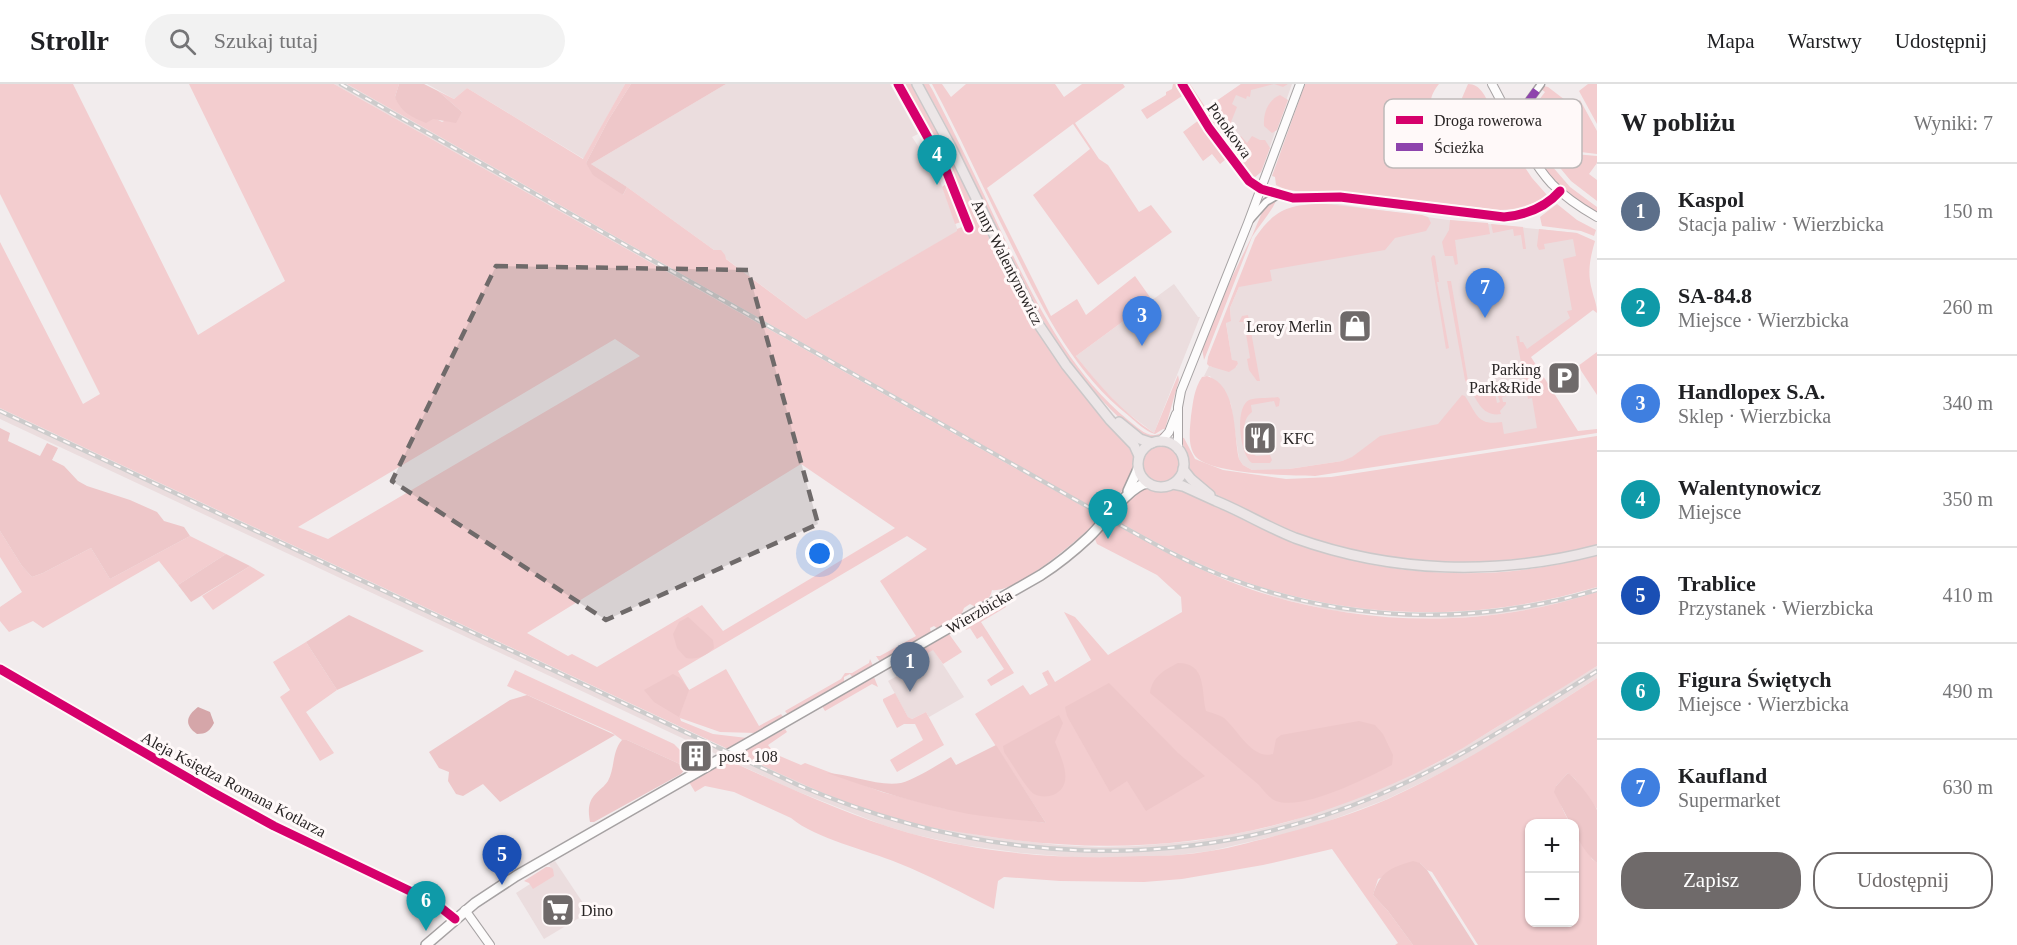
<!DOCTYPE html>
<html lang="pl">
<head>
<meta charset="utf-8">
<style>
  :root { --surface:#fff; --page:#f2f2f2; --text:#202124; --muted:#757577; --line:#e0e0e0; --accent:#6f6a6a }
  body { margin:0; font-family:Georgia,serif; background:var(--page); color:var(--text) }
  .controls { position:absolute; right:18px; bottom:18px; display:grid; overflow:hidden; border-radius:12px; box-shadow:0 2px 4px #0004 }
  .controls button { width:54px; height:54px; display:grid; place-items:center; padding:0; border:0; border-bottom:2px solid var(--line); background:var(--surface); color:var(--text); font:30px sans-serif }
  .you { position:absolute; left:820px; top:470px; width:21px; height:21px; margin:-15px; border:4px solid #fff; border-radius:50%; background:#1a73e8; box-shadow:0 0 0 9px #1a73e833 }
  .badge { display:grid; place-items:center; width:39px; height:39px; border-radius:50%; background:var(--accent); color:#fff; font-size:20px; font-weight:700 }
  .pin { position:absolute; translate:-50% -50px; filter:drop-shadow(0 2px 3px #0008) }
  .pin::after { content:''; position:absolute; top:32px; width:21px; height:18px; background:inherit; clip-path:polygon(0 0,100% 0,50% 100%) }
  .list { margin:0; padding:0; list-style:none }
  h2 { display:flex; justify-content:space-between; align-items:center; height:78px; margin:0; padding:0 24px; font-size:26px }
  h2 small { font-size:20px; font-weight:400; color:var(--muted) }
  .list li { display:grid; grid-template-columns:39px 1fr auto; gap:18px; align-items:center; box-sizing:border-box; height:96px; padding:0 24px; border-top:2px solid var(--line) }
  .list b { display:block; font-size:22px; white-space:nowrap }
  .list p { margin:0; font-size:20px; white-space:nowrap; color:var(--muted) }
  .list em { font-size:20px; font-style:normal; color:var(--muted) }
  .actions { display:flex; gap:12px; padding:18px 24px }
  .actions a { flex:1; padding:14px 0; border:2px solid var(--accent); border-radius:24px; text-align:center; font-size:21px; color:var(--accent) }
  .actions .main { background:var(--accent); color:#fff }
  .icon { flex:none; width:33px; height:33px; fill:none; stroke:currentColor; stroke-width:2; stroke-linecap:round; stroke-linejoin:round }
  .map { position:relative; flex:none; width:1597px; height:861px; overflow:hidden }
  header { display:flex; align-items:center; gap:36px; box-sizing:border-box; height:84px; padding:0 30px; background:var(--surface); border-bottom:2px solid var(--line) }
  header strong { font-size:28px }
  nav { display:flex; gap:33px; margin-inline-start:auto; font-size:21px }
  .search { width:420px; height:54px; background:var(--page); display:flex; align-items:center; gap:15px; box-sizing:border-box; padding:0 21px; border-radius:33px; color:var(--muted); font-size:22px }
  main { display:flex }
  aside { flex:1; background:var(--surface) }
  .map>svg:first-child { display:block }
  .built { fill:#ebddde }
  .green { fill:#f3cdcf; fill-rule:evenodd }
  .forest { fill:#eec7c9 }
  .water { fill:#d5a6a9 }
  .lines { fill:none; stroke-linecap:round; stroke-linejoin:round }
  .minor-casing { stroke:#a6a2a3; stroke-width:9 }
  .tertiary-casing { stroke:#a6a2a3; stroke-width:10 }
  .secondary-casing { stroke:#a6a2a3; stroke-width:12 }
  .primary-casing { stroke:#cbc8c9; stroke-width:12 }
  .minor { stroke:#fdfcfc; stroke-width:6 }
  .tertiary { stroke:#fdfcfc; stroke-width:8 }
  .secondary { stroke:#fdfcfc; stroke-width:9 }
  .primary { stroke:#ece6e7; stroke-width:9 }
  .rail-casing { stroke:#cdcccc; stroke-width:4.5 }
  .rail { stroke:#fff9f9; stroke-width:2; stroke-dasharray:7; stroke-linecap:butt }
  .quiet { stroke:#8e44ad; stroke-width:8; stroke-dasharray:15 8; stroke-linecap:butt }
  .cycleway-casing { stroke:#fff9f9; stroke-width:13 }
  .cycleway { stroke:#d6006c; stroke-width:9 }
  .marked { fill:#6f6a6a; fill-opacity:0.2; stroke:#6f6a6a; stroke-width:4.5; stroke-dasharray:12 8; stroke-linejoin:round }
  .labels { text-anchor:middle; stroke-width:6; stroke-linejoin:round; paint-order:stroke }
  .street-label { font-size:16px; fill:#282424; stroke:#fff9f9 }
  .poi-label { font-size:16px; fill:#282424; stroke:#fff9f9; text-anchor:start }
  .key { fill:#fff9f9; stroke:#beb9b9; stroke-width:1.5 }
  .key-label { font-size:16px; fill:#282424 }
</style>
</head>
<body>
<header>
<strong>Strollr</strong>
<div class="search"><svg class="icon" aria-label="search" viewBox="0 0 24 24"><circle cx="10" cy="10" r="6"/><path d="M15 15l6 6"/></svg>Szukaj tutaj</div>
<nav><a>Mapa</a><a>Warstwy</a><a>Udostępnij</a></nav>
</header>
<main>
<div class="map">
<svg width="1597" height="861" viewBox="0 0 1597 861">
  <rect width="100%" height="100%" fill="#f2eced"/>
  <g class="built">
    <polygon points="334,0 347,0 1104,430 1102,433"/>
    <polygon points="427,0 625,0 584,75 467,4 454,15"/>
    <polygon points="726,0 890,0 918,50 912,53 920,65 926,66 939,94 958,147 806,235 725,174 719,167 714,166 627,103 591,80"/>
    <polygon points="1241,0 1292,0 1261,88 1255,93 1205,26"/>
    <polygon points="1313,120 1337,120 1448,136 1577,149 1584,227 1524,271 1574,351 1497,362 1442,343 1342,377 1282,386 1252,386 1243,381 1239,375 1231,320 1210,292 1204,292 1209,282 1212,283 1236,283 1238,280 1232,277 1226,238 1231,236 1230,224 1239,203 1296,122"/>
    <polygon points="1174,200 1198,233 1200,233 1154,349 1121,324 1096,297 1076,272"/>
    <polygon points="0,324 746,674 857,721 917,740 991,753 1059,761 1099,763 1135,762 1195,757 1260,745 1291,737 1399,696 1435,680 1461,665 1597,582 1597,594 1527,639 1468,675 1425,697 1385,716 1310,744 1210,767 1178,771 1121,774 1072,773 1021,769 962,761 912,750 883,741 791,705 0,335"/>
    <polygon points="1114,435 1212,485 1259,503 1310,517 1334,521 1406,529 1448,529 1489,526 1531,519 1570,512 1597,503 1597,508 1573,516 1532,525 1491,531 1450,534 1402,533 1335,527 1278,514 1212,490 1140,454 1111,438"/>
    <polygon points="933,565 964,613 929,633 926,628 912,635 908,633 888,597 912,584 912,578"/>
    <polygon points="555,777 589,828 544,855 516,809 552,786 549,780"/>
  </g>
  <g class="green">
    <path d="M0,0H73L198,251L285,197L189,0H334L1102,433C1083,451 1017,510 992,506C990,516 984,518 976,523L970,520L964,524L961,532L938,545L934,542L930,544L931,549L880,578L876,572H880L916,552L880,497L927,465L907,452L678,587L689,606L726,585L759,642L781,630L784,634L756,649L720,648L680,634L681,637L713,650L747,654L730,666L0,324V158L83,320L100,310L0,110ZM615,255L640,272L328,455L298,443ZM801,380L895,444L723,547L702,521L597,583L572,570L568,572L527,549Z"/>
    <path d="M347,0H399L395,13L442,38L462,28L438,7L424,0L454,15L467,4L583,75L625,0H631L609,35L586,79L623,111L627,103L714,166H721L725,171L726,175L806,235L957,147V145L962,143L964,145L972,142L947,80L902,0H912L934,39L1016,210L1037,247L1075,301L1130,360L1128,363C1146,382 1117,414 1104,430Z"/>
    <path d="M923,0H929L933,7C956,52 978,97 999,143C1033,212 1067,286 1128,336C1139,344 1149,357 1163,348L1161,351L1151,354L1140,349L1139,351C1027,260 994,119 923,0Z"/>
    <path d="M932,0H942L951,13L966,0H1055L1064,13L1082,0H1123L1125,3L1075,39L1099,75L1108,81L1139,128L1151,121L1172,148L1098,201L1033,111L1090,65L1073,40L987,104L1051,232L1077,215L1086,231L1135,192L1152,216L1076,272C1099,301 1123,329 1154,349L1178,291L1179,296L1165,345H1163L1155,350C1145,347 1137,339 1129,332C1071,287 1038,216 1007,152C982,101 959,50 932,0Z"/>
    <polygon points="1173,0 1177,0 1182,12 1147,35 1141,26 1166,11 1166,8 1172,5"/>
    <polygon points="1187,0 1190,0 1206,24 1241,0 1288,0 1283,3 1274,0 1251,6 1250,13 1247,12 1246,15 1236,11 1232,20 1237,23 1231,38 1233,40 1224,53 1221,54 1211,43"/>
    <path d="M1305,0H1439C1434,6 1430,13 1431,21C1432,35 1462,78 1476,80C1488,82 1497,76 1507,70L1509,74L1524,82L1532,94L1547,111C1533,121 1517,126 1499,126C1447,120 1396,113 1344,108C1323,105 1294,112 1276,101L1275,93L1272,92Z"/>
    <path d="M1468,0C1481,0 1485,13 1491,23L1481,27L1476,21L1465,25L1463,22L1466,20L1462,14Z"/>
    <polygon points="1588,0 1597,0 1597,40 1579,7"/>
    <polygon points="1544,2 1548,3 1565,16 1564,20 1567,22 1565,25 1559,20 1547,36 1564,49 1576,33 1570,28 1580,16 1597,47 1597,70 1564,66 1560,70 1549,71 1526,31 1527,25 1533,24 1545,8 1541,5"/>
    <path d="M1280,11L1288,16L1277,46L1272,49L1264,42C1263,29 1268,16 1280,11Z"/>
    <polygon points="1199,36 1226,75 1220,80 1212,70 1203,77 1183,48"/>
    <polygon points="1241,52 1247,59 1252,52 1260,56 1265,56 1270,64 1261,88 1255,93 1250,92 1235,75 1235,67"/>
    <polygon points="1564,69 1597,72 1597,79 1589,90 1597,96 1597,117 1571,97 1551,73 1562,72"/>
    <path d="M1545,74L1570,103L1597,123V128C1575,116 1553,99 1540,77Z"/>
    <polygon points="946,100 961,138 955,140 942,103"/>
    <path d="M1276,117C1270,130 1260,140 1252,153L1204,276L1202,264L1220,218L1252,152L1263,126L1268,120Z"/>
    <path d="M1326,120L1422,131L1428,133L1431,139L1426,147L1395,154L1385,166L1270,186L1272,197L1239,203L1230,224L1231,237L1226,239L1232,276L1237,277L1238,280L1235,284L1229,288L1209,282L1207,280L1208,273L1255,154C1275,124 1291,120 1326,120Z"/>
    <polygon points="1557,120 1577,136 1596,146 1594,152 1581,147 1542,142 1540,133"/>
    <polygon points="1450,136 1488,139 1490,150 1455,156 1458,180 1455,181 1453,172 1445,172 1442,158 1449,146"/>
    <polygon points="1491,140 1523,143 1526,165 1523,165 1521,151 1514,152 1513,145 1493,149"/>
    <path d="M1539,145L1577,149L1595,157C1590,174 1587,189 1592,206C1594,215 1597,220 1597,229L1593,226L1531,273L1578,347L1597,345V349L1315,392C1292,392 1212,390 1196,373C1187,362 1190,345 1191,332C1193,318 1194,305 1202,293L1207,292C1238,301 1233,349 1239,375L1243,381L1252,386L1289,385L1342,377L1352,373L1380,352L1438,340L1462,311L1465,312C1477,330 1477,342 1502,338L1504,350L1537,344L1532,314L1528,315L1516,252H1519L1520,258H1523L1527,265L1570,234L1567,227L1572,226L1563,175L1576,172L1573,155L1544,160L1545,165L1539,166L1537,162Z"/>
    <polygon points="1433,171 1435,172 1439,198 1437,198 1449,264 1446,265 1431,174"/>
    <polygon points="1447,197 1451,197 1469,303 1465,296"/>
    <polygon points="1248,231 1260,297 1257,297 1249,286 1247,275 1250,274 1244,238 1239,238 1242,232"/>
    <polygon points="1597,268 1597,311 1578,282"/>
    <path d="M1487,302L1488,310L1495,309L1497,319L1500,318L1497,309L1506,308L1507,312L1502,313L1503,318H1506V320L1500,327L1501,330C1483,333 1478,318 1470,305Z"/>
    <path d="M1278,313L1280,315L1279,322L1276,323L1274,317L1251,321L1252,328C1240,337 1244,355 1250,368L1256,372L1270,371L1272,376L1270,379H1252C1240,371 1234,324 1249,316C1253,314 1272,314 1278,313Z"/>
    <path d="M1597,352V461C1487,489 1372,483 1267,437C1238,424 1209,410 1188,386C1188,373 1180,364 1180,353L1184,354L1195,375L1223,386L1286,395L1331,393Z"/>
    <circle cx="1161" cy="380" r="18"/>
    <path d="M1144,403L1163,407L1178,403C1219,424 1260,446 1303,462C1396,495 1502,498 1597,471V503C1470,541 1334,537 1212,485C1178,471 1146,453 1114,435L1136,407Z"/>
    <path d="M1111,438C1155,463 1199,487 1247,504C1359,543 1484,545 1597,508V582C1567,601 1537,619 1507,637C1483,651 1460,667 1436,679C1285,757 1138,778 972,750C954,747 935,745 917,740C855,726 795,697 738,670L785,645L787,648L768,661L775,670L801,681L805,679L882,708L942,724L1046,739L975,630L1023,601L1030,611L1048,601L1042,589L1048,586L1055,598L1091,576L1064,528L1075,533L1108,571L1182,528L1181,513L1157,491L1097,460L1095,455Z"/>
    <polygon points="0,447 22,482 32,493 43,489 91,464 110,495 190,452 226,470 178,501 159,477 43,544 33,537 9,548 0,537 0,523 22,508 0,473"/>
    <polygon points="250,482 265,491 213,526 202,512"/>
    <polygon points="1004,519 1006,523 981,538 1014,589 991,602 987,596 1004,585 982,552 977,555 970,544 966,546 964,542"/>
    <polygon points="949,550 962,568 943,580 933,566 912,578 912,571"/>
    <polygon points="306,558 337,606 306,628 334,669 320,677 280,613 290,606 273,578"/>
    <polygon points="870,575 873,582 853,594 850,590 844,593 844,599 788,631 785,627 841,595 845,589 852,589 869,579"/>
    <polygon points="515,586 674,660 681,667 690,686 688,688 682,681 627,656 622,656 611,648 507,602"/>
    <polygon points="874,593 878,603 872,600 825,627 822,622"/>
    <path d="M1597,594V725L1575,695L1568,689L1556,702C1558,716 1563,727 1570,739L1530,740V838H1574L1575,746L1592,775L1597,779V861H1478L1432,788L1427,786L1420,779L1378,795L1373,811L1388,827L1413,861H1395L1398,859L1332,765L1263,781L1182,795L1144,798L1060,797L1004,793L998,797L994,825C962,809 931,792 898,779C867,766 816,755 791,734L734,708L705,702L695,708L689,698L728,676C787,703 847,731 909,749C985,770 1066,776 1145,772C1166,772 1188,771 1210,767C1226,765 1243,760 1259,756C1303,745 1346,733 1388,715C1462,681 1529,638 1597,594Z"/>
    <polygon points="895,609 908,633 912,635 926,628 944,661 897,688 890,676 923,656 915,640 904,640 897,644 883,617 883,615"/>
    <polygon points="546,783 550,783 553,785 554,792 533,805 529,799 524,797"/>
  </g>
  <g class="forest">
    <path d="M399,0H424L438,7L462,28L456,39L433,35L426,39C411,33 401,28 395,13Z"/>
    <polygon points="631,0 726,0 591,80 627,103 623,111 593,91 586,79 609,35"/>
    <polygon points="0,344 10,349 8,357 40,372 47,359 58,364 52,376 64,382 78,397 87,402 130,416 157,428 164,437 184,443 190,452 110,495 91,464 43,489 32,493 22,482 0,447"/>
    <polygon points="226,470 250,482 191,518 178,501"/>
    <polygon points="349,531 424,567 337,606 306,558"/>
    <path d="M688,533L713,556L714,564C705,572 698,576 686,574L677,564L673,550L679,538Z"/>
    <path d="M1178,579C1207,579 1201,607 1206,627C1212,629 1220,631 1224,634C1238,646 1252,676 1273,670L1276,655L1281,651L1359,637L1375,641L1383,650L1393,671L1392,681C1367,694 1303,727 1276,717C1269,714 1264,707 1259,701L1150,609C1152,593 1164,586 1178,579Z"/>
    <polygon points="673,590 680,594 689,606 679,633 654,618 644,606"/>
    <polygon points="1109,599 1178,669 1205,692 1146,727 1127,697 1110,708 1067,632 1065,623"/>
    <polygon points="527,611 615,651 500,718 483,700 463,712 456,710 448,697 449,688 439,684 429,668 510,616"/>
    <path d="M1059,631L1063,639L1055,658C1061,673 1076,702 1053,711C1048,713 1039,713 1034,710C1027,706 1010,676 1004,668L1003,662Z"/>
    <path d="M622,656H627L682,681L685,685L681,690L594,738H590C589,732 588,725 590,719C593,709 603,705 608,697C615,684 612,667 622,656Z"/>
    <path d="M996,661L1046,739C1021,736 994,734 969,730C920,721 873,705 827,689C850,690 879,703 901,699C914,696 939,680 951,673L956,681Z"/>
    <path d="M1568,689C1574,692 1595,719 1597,726C1597,735 1597,767 1597,779C1587,771 1574,752 1574,740L1570,739L1554,708L1556,702Z"/>
    <path d="M1413,777L1420,779L1427,786L1475,861H1413L1388,827L1373,811C1380,788 1390,784 1413,777Z"/>
  </g>
  <path class="water" d="M198,623L210,628L214,639C210,647 206,650 197,650C184,641 186,632 198,623Z"/>
  <g class="lines">
    <defs>
      <g id="minor">
        <polyline points="898,0 946,86 969,144"/>
        <path d="M1182,0L1209,44L1249,97L1261,105L1293,114L1340,113L1504,133C1526,131 1546,123 1560,107"/>
        <polyline points="1512,35 1520,29 1541,0"/>
        <polyline points="1250,136 1266,118 1278,111"/>
      </g>
      <g id="tertiary">
        <path d="M1492,0C1509,31 1528,74 1552,100C1565,113 1581,124 1597,133"/>
        <polyline points="1161,357 1169,348 1176,330"/>
        <polyline points="1178,365 1178,323 1181,307 1248,139 1300,0"/>
        <polyline points="0,585 214,709 274,742 435,819 455,835"/>
        <polyline points="465,826 490,861"/>
      </g>
      <g id="secondary">
        <polyline points="1128,407 1138,385"/>
        <path d="M426,861L475,819L516,792L1041,491C1058,480 1074,467 1089,453C1105,438 1128,403 1147,399"/>
      </g>
      <g id="primary">
        <polyline points="917,0 950,61 1037,238 1066,281 1110,336 1134,361 1139,372"/>
        <polyline points="1119,338 1140,355 1152,359"/>
        <circle cx="1161" cy="380" r="23"/>
        <polyline points="1183,385 1191,395 1210,411"/>
        <path d="M1173,400L1183,402C1194,407 1205,412 1216,417C1243,428 1267,443 1295,454C1392,489 1497,492 1597,466"/>
      </g>
    </defs>
    <use href="#minor" class="minor-casing"/>
    <use href="#tertiary" class="tertiary-casing"/>
    <use href="#secondary" class="secondary-casing"/>
    <use href="#primary" class="primary-casing"/>
    <use href="#minor" class="minor"/>
    <use href="#tertiary" class="tertiary"/>
    <use href="#secondary" class="secondary"/>
    <use href="#primary" class="primary"/>
    <defs>
      <g id="rail">
        <path d="M341,0L1113,437C1149,457 1185,478 1223,492C1344,539 1473,543 1597,506"/>
        <path d="M0,327L798,701C987,781 1185,792 1376,712C1454,679 1525,632 1597,587"/>
      </g>
    </defs>
    <use href="#rail" class="rail-casing"/>
    <use href="#rail" class="rail"/>
    <polyline class="quiet" points="1512,35 1520,29 1541,0"/>
    <defs>
      <g id="cycleway">
        <polyline points="898,0 946,86 969,144"/>
        <path d="M1182,0L1209,44L1249,97L1261,105L1293,114L1340,113L1504,133C1526,131 1546,123 1560,107"/>
        <polyline points="0,585 214,709 274,742 435,819 455,835"/>
      </g>
    </defs>
    <use href="#cycleway" class="cycleway-casing"/>
    <use href="#cycleway" class="cycleway"/>
  </g>
  <path class="marked" d="M496,182L748,186L818,440L606,536L392,397Z"/>
  <defs>
    <symbol id="shop-square" viewBox="-11 -11 22 22"><rect x="-9" y="-9" width="18" height="18" rx="4" fill="#6f6a6a" stroke="#fff9f9"/><path d="M-5-2.5h2.3a2.7 3.5 0 0 1 5.4 0H5L5.5 6h-11ZM-1.5-2.5h3a1.5 2.3 0 0 0-3 0Z" fill="#fff"/></symbol>
    <symbol id="parking-square" viewBox="-11 -11 22 22"><rect x="-9" y="-9" width="18" height="18" rx="4" fill="#6f6a6a" stroke="#fff9f9"/><path d="M-3.5-5.5H1a3.5 3.5 0 0 1 0 7H-1V5.5H-3.5ZM-1-3.4V-.6H.8a1.4 1.4 0 0 0 0-2.8Z" fill="#fff"/></symbol>
    <symbol id="restaurant-square" viewBox="-11 -11 22 22"><rect x="-9" y="-9" width="18" height="18" rx="4" fill="#6f6a6a" stroke="#fff9f9"/><path d="M-5-6h1v4h1v-4h1v4h1v-4h1v5L-1.5 .5V6h-2V.5L-5-1ZM5-6V6H3V1.5H1.5Q1.5-4 5-6Z" fill="#fff"/></symbol>
    <symbol id="building-square" viewBox="-11 -11 22 22"><rect x="-9" y="-9" width="18" height="18" rx="4" fill="#6f6a6a" stroke="#fff9f9"/><path d="M-4-6H4V6H1V3H-1V6H-4ZM-2.5-4.3h1.7v1.8h-1.7ZM.8-4.3h1.7v1.8H.8ZM-2.5-1h1.7V.8h-1.7ZM.8-1h1.7V.8H.8Z" fill="#fff"/></symbol>
    <symbol id="supermarket-square" viewBox="-11 -11 22 22"><rect x="-9" y="-9" width="18" height="18" rx="4" fill="#6f6a6a" stroke="#fff9f9"/><path d="M-6-5.5h2.5l.6 2H6L4.5 2H-2.5L-4.4-4H-6ZM-1.5 3.2a1.3 1.3 0 1 0 .1 0ZM3 3.2a1.3 1.3 0 1 0 .1 0Z" fill="#fff"/></symbol>
  </defs>
  <g fill-rule="evenodd">
    <use href="#shop-square" x="1336" y="223" width="38" height="38"/>
    <use href="#parking-square" x="1545" y="275" width="38" height="38"/>
    <use href="#restaurant-square" x="1241" y="335" width="38" height="38"/>
    <use href="#building-square" x="677" y="653" width="38" height="38"/>
    <use href="#supermarket-square" x="539" y="807" width="38" height="38"/>
  </g>
  <g class="labels">
    <g class="street-label">
      <text transform="translate(1230 46) rotate(54)" y="6">Potokowa</text>
      <text transform="translate(1008 178) rotate(63)" y="6">Anny Walentynowicz</text>
      <text transform="translate(979 527) rotate(-30)" y="6">Wierzbicka</text>
      <text transform="translate(234 700) rotate(28)" y="6">Aleja Księdza Romana Kotlarza</text>
    </g>
    <g class="poi-label">
      <text x="1332" y="248" text-anchor="end">Leroy Merlin</text>
      <text x="1541" y="291" text-anchor="end">Parking<tspan x="1541" dy="18">Park&amp;Ride</tspan></text>
      <text x="1283" y="360">KFC</text>
      <text x="719" y="678">post. 108</text>
      <text x="581" y="832">Dino</text>
    </g>
  </g>
  <rect x="1384" y="15" width="198" height="69" rx="9" class="key"/>
  <rect x="1396" y="32" width="27" height="8" fill="#d6006c"/>
  <rect x="1396" y="59" width="27" height="8" fill="#8e44ad"/>
  <g class="key-label">
    <text x="1434" y="42">Droga rowerowa</text>
    <text x="1434" y="69">Ścieżka</text>
  </g>
</svg>
<div class="controls">
<button>+</button>
<button>−</button>
</div>
<div class="you"></div>
<div class="pin badge" style="left:910px;top:608px;background:#5c6f8a">1</div>
<div class="pin badge" style="left:1108px;top:455px;background:#0f9aa8">2</div>
<div class="pin badge" style="left:1142px;top:262px;background:#3f7fe0">3</div>
<div class="pin badge" style="left:937px;top:101px;background:#0f9aa8">4</div>
<div class="pin badge" style="left:502px;top:801px;background:#1a4fb4">5</div>
<div class="pin badge" style="left:426px;top:847px;background:#0f9aa8">6</div>
<div class="pin badge" style="left:1485px;top:234px;background:#3f7fe0">7</div>
</div>
<aside>
<h2>W pobliżu<small>Wyniki: 7</small></h2>
<ul class="list">
<li><span class="badge" style="background:#5c6f8a">1</span><div><b>Kaspol</b><p>Stacja paliw · Wierzbicka</p></div><em>150 m</em></li>
<li><span class="badge" style="background:#0f9aa8">2</span><div><b>SA-84.8</b><p>Miejsce · Wierzbicka</p></div><em>260 m</em></li>
<li><span class="badge" style="background:#3f7fe0">3</span><div><b>Handlopex S.A.</b><p>Sklep · Wierzbicka</p></div><em>340 m</em></li>
<li><span class="badge" style="background:#0f9aa8">4</span><div><b>Walentynowicz</b><p>Miejsce</p></div><em>350 m</em></li>
<li><span class="badge" style="background:#1a4fb4">5</span><div><b>Trablice</b><p>Przystanek · Wierzbicka</p></div><em>410 m</em></li>
<li><span class="badge" style="background:#0f9aa8">6</span><div><b>Figura Świętych</b><p>Miejsce · Wierzbicka</p></div><em>490 m</em></li>
<li><span class="badge" style="background:#3f7fe0">7</span><div><b>Kaufland</b><p>Supermarket</p></div><em>630 m</em></li>
</ul>
<div class="actions"><a class="main">Zapisz</a><a>Udostępnij</a></div>
</aside>
</main>
</body>
</html>
